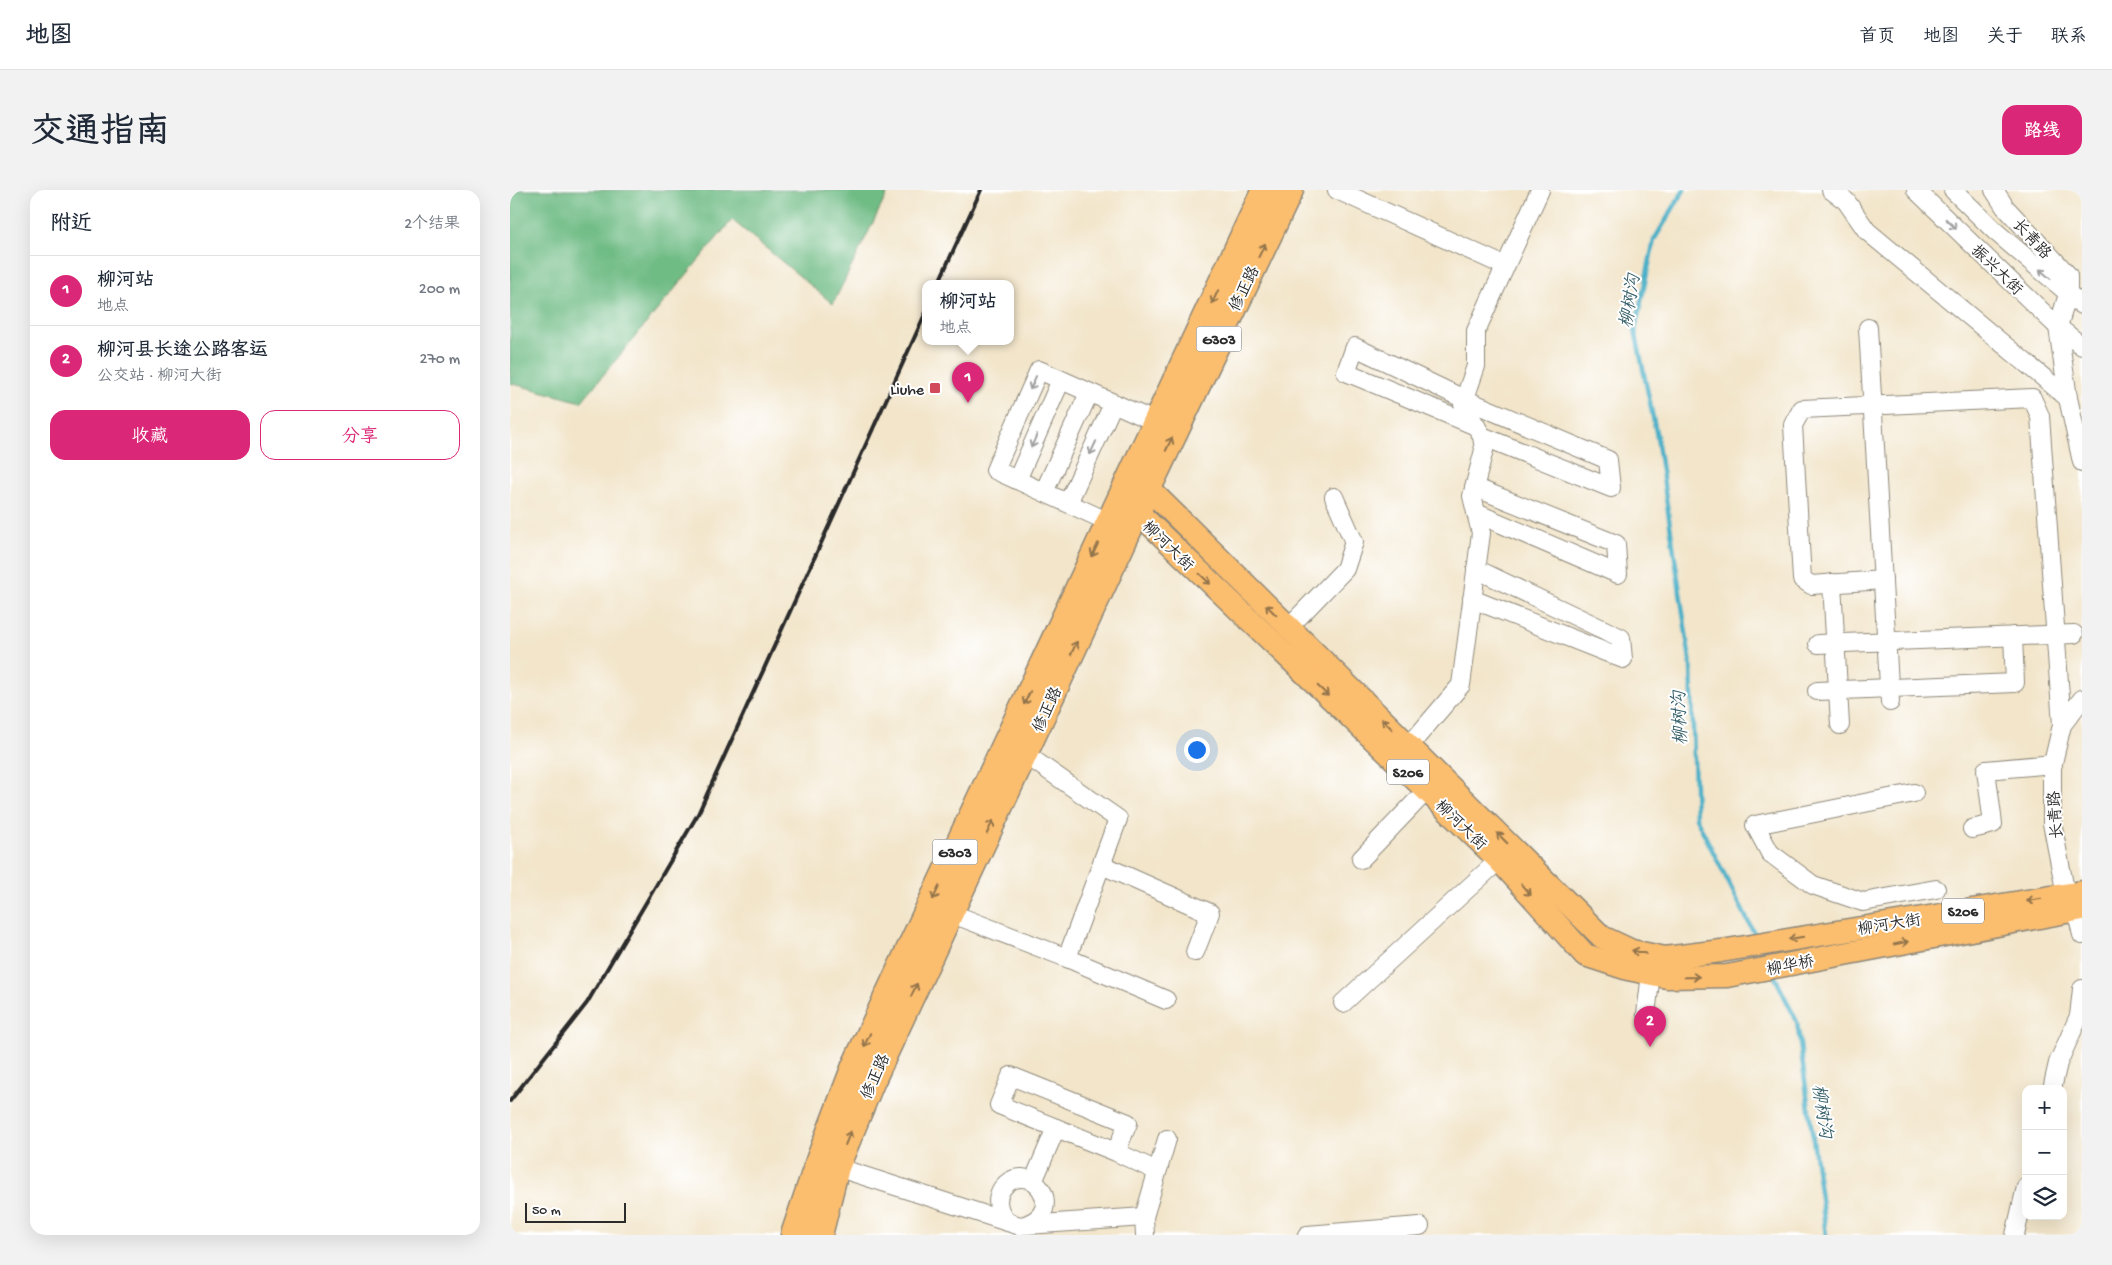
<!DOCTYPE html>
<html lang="zh">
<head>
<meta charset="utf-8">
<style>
  :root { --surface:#fff; --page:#f2f2f3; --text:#1f2937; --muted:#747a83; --line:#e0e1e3; --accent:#db2777 }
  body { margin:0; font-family:"Gochi Hand","LXGW WenKai TC",sans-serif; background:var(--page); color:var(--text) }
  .controls { position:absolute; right:15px; bottom:15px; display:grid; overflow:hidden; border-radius:10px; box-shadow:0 5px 20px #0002 }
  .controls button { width:45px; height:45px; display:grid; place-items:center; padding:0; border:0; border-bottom:1px solid var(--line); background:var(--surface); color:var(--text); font:25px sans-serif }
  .scale { position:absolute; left:15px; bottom:12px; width:101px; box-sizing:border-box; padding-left:5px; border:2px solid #2b2b2b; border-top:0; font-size:14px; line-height:18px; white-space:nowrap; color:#2b2b2b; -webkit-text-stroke:4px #fff; paint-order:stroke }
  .you { position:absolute; left:686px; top:559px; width:18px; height:18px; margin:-12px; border:4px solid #fff; border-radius:50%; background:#1a73e8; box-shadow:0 0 0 8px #1a73e833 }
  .badge { display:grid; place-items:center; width:32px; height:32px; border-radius:50%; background:var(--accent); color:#fff; font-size:16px; font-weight:700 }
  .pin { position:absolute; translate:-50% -41px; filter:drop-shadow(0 1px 2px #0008) }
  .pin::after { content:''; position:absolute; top:26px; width:18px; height:15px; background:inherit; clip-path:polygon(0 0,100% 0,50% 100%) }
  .popup { position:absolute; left:412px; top:90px; width:92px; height:65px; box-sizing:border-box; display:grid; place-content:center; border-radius:10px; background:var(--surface); filter:drop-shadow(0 1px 4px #0005); font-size:16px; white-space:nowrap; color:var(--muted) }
  .popup b { font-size:19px; color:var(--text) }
  .popup::after { content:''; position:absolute; left:50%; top:100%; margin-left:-10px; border:10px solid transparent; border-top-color:var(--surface) }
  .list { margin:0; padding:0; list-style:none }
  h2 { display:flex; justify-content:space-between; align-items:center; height:65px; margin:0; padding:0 20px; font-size:21px }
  h2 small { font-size:16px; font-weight:400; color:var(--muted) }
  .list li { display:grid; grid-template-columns:32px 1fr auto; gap:15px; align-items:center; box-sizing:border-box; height:70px; padding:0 20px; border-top:1px solid var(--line) }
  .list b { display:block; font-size:19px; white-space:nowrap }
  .list p { margin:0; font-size:16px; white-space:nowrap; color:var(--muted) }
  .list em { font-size:16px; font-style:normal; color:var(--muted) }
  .actions { display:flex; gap:10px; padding:15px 20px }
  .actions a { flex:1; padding:11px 0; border:1px solid var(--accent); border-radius:15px; text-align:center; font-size:18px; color:var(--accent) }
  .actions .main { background:var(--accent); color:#fff }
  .icon { flex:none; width:28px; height:28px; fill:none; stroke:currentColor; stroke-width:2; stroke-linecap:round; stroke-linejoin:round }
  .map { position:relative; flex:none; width:1572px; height:1045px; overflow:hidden; border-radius:15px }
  header { display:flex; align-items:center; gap:30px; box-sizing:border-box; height:70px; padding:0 25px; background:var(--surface); border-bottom:1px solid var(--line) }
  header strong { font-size:24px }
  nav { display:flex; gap:28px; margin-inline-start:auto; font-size:18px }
  .intro { display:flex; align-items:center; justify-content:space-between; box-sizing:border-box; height:120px; padding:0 30px }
  h1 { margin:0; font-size:35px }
  .button { padding:12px 22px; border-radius:15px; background:var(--accent); color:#fff; font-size:18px; font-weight:700 }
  main { display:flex; gap:30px; padding:0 30px }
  aside { flex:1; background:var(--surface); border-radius:15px; box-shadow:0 5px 20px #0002 }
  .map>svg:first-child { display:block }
  .forest { fill:#6fbc85; stroke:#4d7458 }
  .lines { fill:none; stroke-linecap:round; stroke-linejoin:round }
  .stream { stroke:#49b0c8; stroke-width:4.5 }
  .minor-casing { stroke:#8e887a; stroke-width:20 }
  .major-casing { stroke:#8e887a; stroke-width:25 }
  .highway-casing { stroke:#8e887a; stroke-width:29 }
  .minor { stroke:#fff; stroke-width:18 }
  .major { stroke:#fbbd6e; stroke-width:22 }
  .highway { stroke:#fbbd6e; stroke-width:26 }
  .rail { stroke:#2b2b2b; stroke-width:4 }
  .oneway { stroke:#a0a0a0 }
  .oneway2 { stroke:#93744c }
  .poi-dot { fill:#d1495b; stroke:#fff; stroke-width:2 }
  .labels { text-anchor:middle; stroke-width:4; stroke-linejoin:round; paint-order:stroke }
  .shield { fill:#fff; stroke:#6b6b6b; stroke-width:1 }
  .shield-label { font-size:15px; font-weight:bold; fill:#2b2b2b }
  .street-label { font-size:16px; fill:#2b2b2b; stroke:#fff }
  .poi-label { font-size:16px; fill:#2b2b2b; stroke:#fff; text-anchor:end }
  .water-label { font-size:18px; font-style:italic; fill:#37606a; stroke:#fff }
</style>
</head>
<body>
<header>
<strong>地图</strong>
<nav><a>首页</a><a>地图</a><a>关于</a><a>联系</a></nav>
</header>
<div class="intro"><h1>交通指南</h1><a class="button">路线</a></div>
<main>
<aside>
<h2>附近<small>2个结果</small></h2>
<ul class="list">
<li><span class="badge">1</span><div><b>柳河站</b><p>地点</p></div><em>200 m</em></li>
<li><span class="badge">2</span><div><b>柳河县长途公路客运</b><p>公交站 · 柳河大街</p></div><em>270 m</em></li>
</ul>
<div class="actions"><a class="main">收藏</a><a>分享</a></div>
</aside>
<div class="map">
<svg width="1572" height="1045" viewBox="0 0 1572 1045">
  <rect width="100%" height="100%" fill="#fff"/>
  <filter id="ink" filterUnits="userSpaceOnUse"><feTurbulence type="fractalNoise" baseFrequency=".02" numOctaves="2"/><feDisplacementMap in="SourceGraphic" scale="10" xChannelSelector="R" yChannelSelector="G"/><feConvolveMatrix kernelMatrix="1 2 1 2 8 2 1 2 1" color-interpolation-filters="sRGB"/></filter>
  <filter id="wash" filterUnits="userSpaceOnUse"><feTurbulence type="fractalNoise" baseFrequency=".0096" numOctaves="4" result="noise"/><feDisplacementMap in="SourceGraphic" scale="20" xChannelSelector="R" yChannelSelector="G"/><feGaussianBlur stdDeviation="1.12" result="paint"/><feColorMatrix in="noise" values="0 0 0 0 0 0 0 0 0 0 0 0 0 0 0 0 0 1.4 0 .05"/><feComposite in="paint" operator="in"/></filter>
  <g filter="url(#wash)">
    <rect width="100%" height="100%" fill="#f2e5ca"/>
    <polygon class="forest" points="0,0 379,0 323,114 222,30 71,212 0,193"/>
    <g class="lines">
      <g class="stream">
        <polyline points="1174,0 1144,50 1125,140 1147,247 1181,477 1186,628 1247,749"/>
        <polyline points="1263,783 1287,832 1316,1045"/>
      </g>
    </g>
  </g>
  <g filter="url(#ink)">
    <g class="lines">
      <defs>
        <g id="minor">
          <polyline points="827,0 995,76"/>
          <polyline points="1321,0 1336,11 1357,41 1558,208"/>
          <polyline points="1406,0 1548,137 1572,156"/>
          <polyline points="1443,0 1486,42 1572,115"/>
          <polyline points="1484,0 1495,17 1558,85 1558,104 1548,137 1558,208 1572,272"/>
          <polyline points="1358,138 1380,512"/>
          <polyline points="966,236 836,182 845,157 954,209 1098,270 1101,298 972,246"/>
          <polyline points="507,290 551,190"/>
          <polyline points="964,297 1106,354 1108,384 966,323"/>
          <polyline points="534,302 579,203"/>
          <polyline points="558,313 603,214"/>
          <polyline points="599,332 485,280 529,180 646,232"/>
          <polyline points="1373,390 1301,395 1292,389 1283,235 1292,219 1522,208 1530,226 1552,535"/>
          <polyline points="1322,393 1330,535"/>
          <polyline points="962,409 1113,469 1111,448 966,379"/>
          <polyline points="779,437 835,379 844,352 824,307"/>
          <polyline points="1308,454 1564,444"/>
          <polyline points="1307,501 1505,493 1503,446"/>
          <polyline points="1572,509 1552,535 1542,577 1542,633 1556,705 1566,720 1572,745"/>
          <polyline points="899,556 951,495 971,343 962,306 974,260 972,246 953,214 966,176 966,141 1030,0"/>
          <polyline points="515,564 608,629 557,768 656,810"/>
          <polyline points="1404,603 1245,635 1260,663 1303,695 1353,712 1426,699"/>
          <polyline points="1462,639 1483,634 1476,580 1543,574"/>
          <polyline points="851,669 917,600"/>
          <polyline points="592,675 700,723 685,762"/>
          <polyline points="440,723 557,768"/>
          <polyline points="833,813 989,670"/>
          <polyline points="1136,824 1141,784"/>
          <polyline points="1542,899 1548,873 1569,826 1572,799"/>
          <polyline points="606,962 618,933 501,886 489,915 606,962 647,981"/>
          <path d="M326,977L510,1036C521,1034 530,1030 534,1019C536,1011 534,1003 529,997C509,973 473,1002 495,1029"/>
          <polyline points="523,992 546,938"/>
          <polyline points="517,1035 634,1027"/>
          <polyline points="635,1045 634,1027 657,949"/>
          <polyline points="797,1045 910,1036"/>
          <polyline points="1505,1045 1516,997"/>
        </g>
        <g id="major">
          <polyline points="625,288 638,298 1092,747 1122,761 1155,768 1211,761 1572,702"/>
          <polyline points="615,310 989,670 1075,765 1118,779 1157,787 1217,786 1572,719"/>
        </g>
        <g id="highway">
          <polyline points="284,1045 310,968 345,876 755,0"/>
          <polyline points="309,1045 326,977 362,890 638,298 780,0"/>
        </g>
      </defs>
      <use href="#minor" class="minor-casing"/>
      <use href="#major" class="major-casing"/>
      <use href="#highway" class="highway-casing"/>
      <use href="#minor" class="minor"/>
      <use href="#major" class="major"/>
      <use href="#highway" class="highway"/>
      <g class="rail">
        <polyline points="428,94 471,0"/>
        <polyline points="0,911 77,813 188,624 416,122"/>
      </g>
    </g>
    <defs><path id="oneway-shaft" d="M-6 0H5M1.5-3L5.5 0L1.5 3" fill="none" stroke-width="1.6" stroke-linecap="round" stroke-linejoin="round" transform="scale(1.25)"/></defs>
    <g class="oneway">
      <use href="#oneway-shaft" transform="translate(1441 34) rotate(44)"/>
      <use href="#oneway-shaft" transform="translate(1535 84) rotate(-139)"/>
      <use href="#oneway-shaft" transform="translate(523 193) rotate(114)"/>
      <use href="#oneway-shaft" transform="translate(524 251) rotate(114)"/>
      <use href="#oneway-shaft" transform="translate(583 258) rotate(115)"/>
    </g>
    <g class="oneway2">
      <use href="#oneway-shaft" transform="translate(752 60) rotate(-64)"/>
      <use href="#oneway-shaft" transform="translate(705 107) rotate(115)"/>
      <use href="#oneway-shaft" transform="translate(659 254) rotate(-65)"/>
      <use href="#oneway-shaft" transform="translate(585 360) rotate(115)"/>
      <use href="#oneway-shaft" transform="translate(695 389) rotate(44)"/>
      <use href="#oneway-shaft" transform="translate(761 420) rotate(-135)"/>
      <use href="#oneway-shaft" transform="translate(564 458) rotate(-65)"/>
      <use href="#oneway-shaft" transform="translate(813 501) rotate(44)"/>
      <use href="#oneway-shaft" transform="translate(517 508) rotate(115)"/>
      <use href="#oneway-shaft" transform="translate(877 534) rotate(-135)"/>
      <use href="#oneway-shaft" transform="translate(480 637) rotate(-65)"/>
      <use href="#oneway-shaft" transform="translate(992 648) rotate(-135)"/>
      <use href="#oneway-shaft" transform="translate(1016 700) rotate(48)"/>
      <use href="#oneway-shaft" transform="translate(426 703) rotate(115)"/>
      <use href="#oneway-shaft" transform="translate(1524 710) rotate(171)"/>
      <use href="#oneway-shaft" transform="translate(1286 748) rotate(170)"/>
      <use href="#oneway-shaft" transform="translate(1391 753) rotate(-11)"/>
      <use href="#oneway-shaft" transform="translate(1129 762) rotate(-166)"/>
      <use href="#oneway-shaft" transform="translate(1182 787) rotate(-1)"/>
      <use href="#oneway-shaft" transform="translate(404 800) rotate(-65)"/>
      <use href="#oneway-shaft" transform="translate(357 850) rotate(115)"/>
      <use href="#oneway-shaft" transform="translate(338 948) rotate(-68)"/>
    </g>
  </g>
  <rect class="poi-dot" x="419" y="192" width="12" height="12" rx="2.5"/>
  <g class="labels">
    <g class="shield">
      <rect x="686.5" y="136.5" width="45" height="25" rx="4"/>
      <rect x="877" y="569.5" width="42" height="25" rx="4"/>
      <rect x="422.5" y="649.5" width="45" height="25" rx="4"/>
      <rect x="1432" y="708.5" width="42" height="25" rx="4"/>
    </g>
    <g class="shield-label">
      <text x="709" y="154">G303</text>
      <text x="898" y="587">S206</text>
      <text x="445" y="667">G303</text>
      <text x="1453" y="726">S206</text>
    </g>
    <g class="street-label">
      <text transform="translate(1523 48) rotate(47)" y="6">长青路</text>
      <text transform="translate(1488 79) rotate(44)" y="6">振兴大街</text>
      <text transform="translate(733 98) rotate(-64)" y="6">修正路</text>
      <text transform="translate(659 355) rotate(44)" y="6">柳河大街</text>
      <text transform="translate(536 519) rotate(-65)" y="6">修正路</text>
      <text transform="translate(1544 625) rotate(-94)" y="6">长青路</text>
      <text transform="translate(952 634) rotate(44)" y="6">柳河大街</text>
      <text transform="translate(1379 733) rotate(-9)" y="6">柳河大街</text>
      <text transform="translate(1280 774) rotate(-11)" y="6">柳华桥</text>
      <text transform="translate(364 886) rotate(-66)" y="6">修正路</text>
    </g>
    <g class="poi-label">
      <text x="414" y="204">Liuhe</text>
    </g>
    <g class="water-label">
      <text transform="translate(1119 111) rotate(-81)" y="6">柳树沟</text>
      <text transform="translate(1169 528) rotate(-92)" y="6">柳树沟</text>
      <text transform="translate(1313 921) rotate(82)" y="6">柳树沟</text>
    </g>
  </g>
</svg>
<div class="controls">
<button>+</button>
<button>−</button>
<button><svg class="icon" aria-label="layers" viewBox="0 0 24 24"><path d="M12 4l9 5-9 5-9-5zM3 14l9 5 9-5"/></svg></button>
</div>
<div class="scale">50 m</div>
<div class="you"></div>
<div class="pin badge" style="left:458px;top:213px">1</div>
<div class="popup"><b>柳河站</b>地点</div>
<div class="pin badge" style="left:1140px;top:857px">2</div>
</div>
</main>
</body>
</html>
